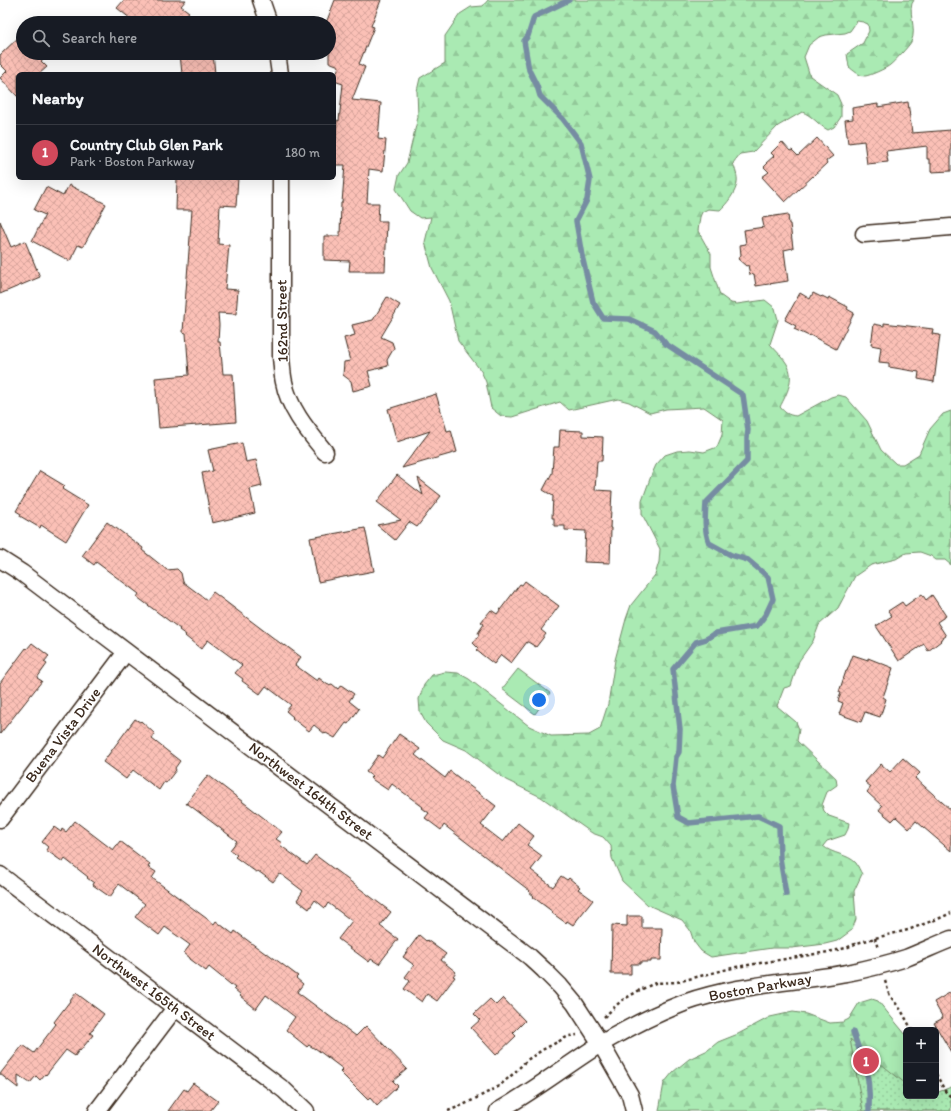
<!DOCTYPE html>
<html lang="en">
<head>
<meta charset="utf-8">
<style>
  :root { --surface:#171b24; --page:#20242c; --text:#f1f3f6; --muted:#9ea1a6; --line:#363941; --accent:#d1495b }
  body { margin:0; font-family:Itim,sans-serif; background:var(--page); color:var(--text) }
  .controls { position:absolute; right:12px; bottom:12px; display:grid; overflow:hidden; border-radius:6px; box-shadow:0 4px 16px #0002 }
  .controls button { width:36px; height:36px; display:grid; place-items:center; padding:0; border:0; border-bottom:1px solid var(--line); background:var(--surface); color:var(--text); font:20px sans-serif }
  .you { position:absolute; left:539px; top:700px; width:14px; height:14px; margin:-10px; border:3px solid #fff; border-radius:50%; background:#1a73e8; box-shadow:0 0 0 6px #1a73e833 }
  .badge { display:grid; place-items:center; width:26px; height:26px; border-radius:50%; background:var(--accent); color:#fff; font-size:13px; font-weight:700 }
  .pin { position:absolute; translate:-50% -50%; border:2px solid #fff; box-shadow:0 1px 4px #0006 }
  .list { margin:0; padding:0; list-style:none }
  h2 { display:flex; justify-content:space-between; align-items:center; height:52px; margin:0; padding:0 16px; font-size:17px }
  h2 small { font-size:13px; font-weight:400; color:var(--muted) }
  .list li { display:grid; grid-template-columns:26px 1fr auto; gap:12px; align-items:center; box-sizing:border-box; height:56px; padding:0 16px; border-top:1px solid var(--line) }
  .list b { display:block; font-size:15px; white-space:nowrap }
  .list p { margin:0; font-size:13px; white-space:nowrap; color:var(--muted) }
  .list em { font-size:13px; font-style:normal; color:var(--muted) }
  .icon { flex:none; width:22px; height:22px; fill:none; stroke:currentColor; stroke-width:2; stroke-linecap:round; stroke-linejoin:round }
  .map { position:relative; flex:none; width:951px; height:1111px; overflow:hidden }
  .search { position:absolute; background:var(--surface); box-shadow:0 4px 16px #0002; left:16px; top:16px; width:320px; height:44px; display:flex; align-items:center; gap:10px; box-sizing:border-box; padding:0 14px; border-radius:22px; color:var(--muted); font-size:15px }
  .panel { position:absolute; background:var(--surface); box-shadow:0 4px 16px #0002; left:16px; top:72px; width:320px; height:108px; border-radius:6px }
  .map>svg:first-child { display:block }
  .grass { fill:#aaeab3; stroke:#728a68 }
  .forest { fill:url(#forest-firs); stroke:#728a68 }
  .park { fill:url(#park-dots); stroke:#728a68 }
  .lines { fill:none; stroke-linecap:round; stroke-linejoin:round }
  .stream { stroke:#768ca2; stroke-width:5.5 }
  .building { fill:url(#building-cross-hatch); stroke:#3b2a1e }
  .minor-casing { stroke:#3b2a1e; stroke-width:19 }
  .path { stroke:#3b2a1e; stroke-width:2.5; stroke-dasharray:3 3; stroke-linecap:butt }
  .minor { stroke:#fff; stroke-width:16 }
  .labels { text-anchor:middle; stroke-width:3; stroke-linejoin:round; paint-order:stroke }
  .street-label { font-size:15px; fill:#3b2a1e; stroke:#fff }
</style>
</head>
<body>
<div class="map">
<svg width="951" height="1111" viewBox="0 0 951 1111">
  <defs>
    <pattern id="forest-firs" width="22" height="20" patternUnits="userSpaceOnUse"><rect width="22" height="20" fill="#aaeab3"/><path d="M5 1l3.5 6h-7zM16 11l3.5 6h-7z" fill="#93c99a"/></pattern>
    <pattern id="park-dots" width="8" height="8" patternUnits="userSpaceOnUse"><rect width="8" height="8" fill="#aaeab3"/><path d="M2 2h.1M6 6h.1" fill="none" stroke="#93c99a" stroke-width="1.8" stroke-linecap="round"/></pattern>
    <pattern id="building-cross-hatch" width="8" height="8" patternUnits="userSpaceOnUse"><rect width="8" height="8" fill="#fbc0b6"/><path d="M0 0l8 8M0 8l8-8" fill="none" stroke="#d8a59c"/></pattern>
  </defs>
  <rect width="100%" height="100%" fill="#fff"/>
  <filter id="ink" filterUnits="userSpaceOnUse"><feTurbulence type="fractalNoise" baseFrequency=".025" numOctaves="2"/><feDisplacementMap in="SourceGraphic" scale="8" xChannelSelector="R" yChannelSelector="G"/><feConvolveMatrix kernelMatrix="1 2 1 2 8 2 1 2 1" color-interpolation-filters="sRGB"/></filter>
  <g filter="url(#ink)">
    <polygon class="grass" points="518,669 550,693 535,714 502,689"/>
    <g class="forest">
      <path d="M488,0H914C906,9 918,29 911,42C909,46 894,62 890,65C887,68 869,76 865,76C859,76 853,70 849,67L847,54L863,43L869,31L868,24L863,22L857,21L850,31L845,33L826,35L819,37L809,45L804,57L810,76L837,95L841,104V117L834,127L828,130C818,125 812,115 802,112L778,126L753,152L740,154L733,163C735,169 738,177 737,182C737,191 726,205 720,210L708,209L702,212L700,217L698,231L711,254V267L720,295L731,303L737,304L765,300L775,308L778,320L770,344C776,351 783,357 787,364C795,379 787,393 780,407C785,413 788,415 796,416L831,397L838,395L846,397L867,421L881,450L896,464H903L919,454L930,429L943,414L951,411V565L945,560H936L931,556L920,552L906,553L896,559L871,565L855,576L838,608L819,625L813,641L799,661L791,686L784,688L777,706L796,722L799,729L797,741L836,778L837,785L827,792L822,805L824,811L829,816L849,823L848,829L845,835L827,841L823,846C832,854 848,854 856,863C858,866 860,871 862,874L854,891L856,919L852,930L837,941L825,944L792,948H772L711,957L701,951L694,942L690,930L682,920L648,905L622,881L612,858L611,846L603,837L592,833L541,797L506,780L466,750L443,740L426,723L420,712L419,699L424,685L432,675L445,672L458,673L469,679L529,726L551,736L589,735L600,729L608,704L615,660L626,619L631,605L655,575L659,562L660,549L642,514V501L651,476L656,465L665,455L677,451L690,450L704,452L717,447L722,435L723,420L704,407L666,409L650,413L629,402L618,399L569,410L560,402L512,417L501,416L491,408L486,382L481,371L458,341L449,301L432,268L425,242L431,217L420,218L410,211L396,189L399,175L407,163L418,117L417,91L420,78L445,63V36L460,14L471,7L483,6Z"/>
      <polygon points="872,999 878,1001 906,1035 906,1096 936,1096 949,1111 659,1111 664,1083 673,1072 689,1059 708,1050 718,1042 738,1034 770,1017 793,1012 806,1014 830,1023 843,1022 849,1019 859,1003"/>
    </g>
    <polygon class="park" points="850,1039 906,1084 906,1096 921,1096 924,1098 930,1096 936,1096 936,1093 951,1087 951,1111 863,1111"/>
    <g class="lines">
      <g class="stream">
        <path d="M569,0L534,17L528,36L524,41L529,70L537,86L540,96L563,119L581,143L590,180L587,200L576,221L582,256L593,302L603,318L629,319L655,331L666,344L743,395L748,430L747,438V461L706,503C705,517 704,530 709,543L731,555L748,560L768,577L773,599L766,614L757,626L716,633L706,639L696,642L673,669L680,729L679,752L676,757L673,786L678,817L689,823L758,816L779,826L780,858L786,894"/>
        <path d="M853,1032C856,1041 859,1050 863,1058C869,1075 870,1094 869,1111"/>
      </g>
    </g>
    <g class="building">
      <polygon points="124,0 186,0 181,6 189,12 180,23 136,23 117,8"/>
      <polygon points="335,0 381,0 371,26 374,27 359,64 365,67 352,100 381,103 378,139 386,140 383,171 369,169 367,203 379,203 378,221 387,221 385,271 349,271 350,261 324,260 324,236 340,236 341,203 342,203 345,165 334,165 334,141 336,141 337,120 339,121 343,84 334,81 339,66 329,62 329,23 326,23"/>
      <polygon points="23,33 23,53 50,53 41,61 47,67 39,74 18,74 18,97 0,78 7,71 0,64 0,55"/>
      <polygon points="193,53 213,53 215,74 182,74 180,54"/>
      <polygon points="908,102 912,133 951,130 951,171 931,172 931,163 929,163 929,159 927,159 927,146 886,151 888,162 867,164 864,141 848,143 845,120 853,119 852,108 878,104 878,107"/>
      <polygon points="817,138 833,156 826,161 827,163 785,202 762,177 769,172 764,167 767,164 766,163 774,156 771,153 782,142 790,151 792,150 798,156"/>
      <polygon points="177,178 238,178 236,206 220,205 218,244 229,245 225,289 238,290 236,314 218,313 219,325 218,342 220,342 223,374 233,374 236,422 159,428 155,378 189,375 186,333 183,332 192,210 176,210"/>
      <polygon points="69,185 106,204 83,247 78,245 70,261 32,241 45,215 34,210 46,187 63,196"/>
      <polygon points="788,214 789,224 790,224 793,248 784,250 788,281 756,286 754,274 750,275 748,265 746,266 738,259 741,255 740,245 746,244 744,230 764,227 762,218"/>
      <polygon points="0,221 11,247 25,241 40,277 0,294"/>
      <polygon points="800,293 810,299 813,293 821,297 822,296 828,299 829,297 848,307 847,309 854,313 836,349 810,335 809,336 794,329 796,326 785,320"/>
      <polygon points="387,297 400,305 381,337 392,342 394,348 387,360 388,366 368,371 372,386 353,391 351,381 343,375 344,362 350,361 344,338 355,335 352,325 373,320"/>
      <polygon points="884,323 933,329 932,334 940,335 934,382 918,379 919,372 889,367 889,363 879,362 881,347 871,345 874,324 884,326"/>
      <polygon points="436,394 447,431 451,430 457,452 402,468 430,431 397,442 388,409"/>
      <polygon points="560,430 583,431 583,436 603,437 602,461 597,461 595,490 612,491 610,528 611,528 610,563 584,562 586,531 565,530 565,526 554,526 554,518 552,518 553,496 543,490 552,473 554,447 559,447"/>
      <polygon points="242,443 246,462 256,460 262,486 250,489 255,513 212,523 202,473 213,471 208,450"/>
      <polygon points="40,471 65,486 62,489 88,505 66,541 41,525 40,528 20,516 21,514 16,511"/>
      <polygon points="397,475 423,495 418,478 441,496 417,527 409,522 395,540 377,525 401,520 377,502"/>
      <polygon points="107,522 115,528 116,528 143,548 142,550 167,570 177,569 181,573 183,582 207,600 213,592 284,646 285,645 301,657 295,665 317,681 319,678 328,685 332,684 338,689 341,685 354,694 349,701 359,709 348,724 346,723 335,738 326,733 325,734 314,725 309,731 292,718 293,717 286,711 291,705 266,686 260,694 242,681 243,679 235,673 242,665 208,640 201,649 185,636 186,635 179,630 180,629 137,597 139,594 131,588 96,562 94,565 82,556"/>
      <polygon points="365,528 374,571 318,582 310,538"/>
      <polygon points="525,581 559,606 541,630 546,634 536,647 528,642 527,642 511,663 501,655 494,664 476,650 478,648 473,643 479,635 478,633 484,624 481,622 491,610 497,614 520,584 522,585"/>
      <polygon points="922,594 926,600 932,595 946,616 937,622 946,636 940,640 941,641 928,651 924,644 899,661 876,626 892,616 888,611 902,602 905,606"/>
      <polygon points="32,643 49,656 44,662 47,664 37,678 42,681 0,734 0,683 26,648 27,649"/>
      <polygon points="853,655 868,660 868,658 893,668 883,697 886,699 880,717 865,712 861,722 839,714 843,703 838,701 841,693 839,692 846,671 847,671"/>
      <polygon points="135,719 140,722 141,721 155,734 152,739 180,761 175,768 176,770 166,783 164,782 159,790 133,770 126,779 103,762"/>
      <polygon points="399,734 420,749 415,755 445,778 450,771 496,806 481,825 503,842 518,823 534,836 527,845 542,856 531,870 553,887 561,876 567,880 569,878 580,887 578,889 593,900 573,925 567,921 566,923 552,913 553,912 533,897 534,896 529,892 530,891 444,825 441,830 425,818 429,813 422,808 423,807 392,784 388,790 370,778 372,776 366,772 378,755 382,758"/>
      <polygon points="903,758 920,773 915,778 951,810 951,851 916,821 909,829 896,817 892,821 879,810 882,806 867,792 871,787 865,782 881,764 890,772"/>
      <polygon points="208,775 282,832 276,839 282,843 280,845 307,865 315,855 391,912 380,926 398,939 379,964 371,959 369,962 338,939 352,921 328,903 325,908 315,900 309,909 297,900 303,891 282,875 279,874 273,882 258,871 256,872 235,857 237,855 230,850 237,841 188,804 186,804"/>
      <polygon points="75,821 113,850 120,841 150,864 148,867 156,872 152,878 214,924 216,921 233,934 235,931 266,954 267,953 298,976 296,978 303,984 297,992 356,1036 366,1026 407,1069 393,1081 398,1086 377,1106 370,1098 368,1100 340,1072 343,1069 315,1048 315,1049 309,1045 307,1047 286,1030 295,1017 266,995 256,1009 240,996 241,995 234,989 235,988 209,967 206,971 190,959 190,958 184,953 190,945 165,927 159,935 135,917 145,904 119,884 110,897 93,885 94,883 87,878 88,877 65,859 63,862 46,850 48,847 42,842 54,827 61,832 62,829 66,832"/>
      <polygon points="627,916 642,916 642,928 662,928 661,960 651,960 651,962 640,962 640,964 631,964 631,974 611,974 612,925 627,926"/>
      <polygon points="419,935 426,941 427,940 446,954 441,960 456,972 453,976 455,977 437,1001 427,994 422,1002 404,989 410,981 405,977 414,965 403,957"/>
      <polygon points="951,992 951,1052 934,1023 943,1018 934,1002"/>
      <polygon points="76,993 104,1014 90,1033 93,1035 80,1051 79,1050 75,1056 66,1050 46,1075 45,1074 40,1080 36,1076 30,1083 18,1075 18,1088 0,1074 23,1045 34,1053 56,1024 54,1022"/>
      <polygon points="503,998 525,1021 513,1033 516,1036 496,1055 471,1028 480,1020 474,1014 490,999 496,1005"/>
      <polygon points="193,1083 218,1101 210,1111 168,1111 184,1089 187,1091"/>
    </g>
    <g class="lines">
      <defs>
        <g id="minor">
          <polyline points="261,0 269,23"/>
          <polyline points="277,53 280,74"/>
          <path d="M281,178V357C282,365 282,374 284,382C289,409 308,431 325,452"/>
          <polyline points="864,234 951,227"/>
          <polyline points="0,559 22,573 530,957 544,970 560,986 575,1004 601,1044 630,1095 634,1111"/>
          <polyline points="0,819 126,652"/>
          <polyline points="0,875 284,1090 306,1111"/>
          <polyline points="97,1111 175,1008"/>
          <path d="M498,1111C534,1091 567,1065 602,1043C628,1028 655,1014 684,1003C738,984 792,983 847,973C867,969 887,964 906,958C921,952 936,945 951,939"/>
        </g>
      </defs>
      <use href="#minor" class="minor-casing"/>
      <g class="path">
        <polyline points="875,938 878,949"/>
        <polyline points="885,981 890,996 901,1010 912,1030"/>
        <polyline points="604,1017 621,1001 638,991 655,983 677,982 736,967 828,952 846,948 857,943 875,938 908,930 940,918 951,913"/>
        <polyline points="936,1074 945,1091 951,1097"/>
        <polyline points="448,1111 463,1105 498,1087 513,1074 527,1060 544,1049 569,1036 577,1035"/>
      </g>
      <use href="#minor" class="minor"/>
    </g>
  </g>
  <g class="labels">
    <g class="street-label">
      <text transform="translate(282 321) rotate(-91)" y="5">162nd Street</text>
      <text transform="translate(63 735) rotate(-53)" y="5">Buena Vista Drive</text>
      <text transform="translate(311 791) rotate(37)" y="5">Northwest 164th Street</text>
      <text transform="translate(760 987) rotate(-10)" y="5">Boston Parkway</text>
      <text transform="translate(154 992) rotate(37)" y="5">Northwest 165th Street</text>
    </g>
  </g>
</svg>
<div class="controls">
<button>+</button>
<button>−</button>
</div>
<div class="you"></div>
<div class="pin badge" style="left:866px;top:1061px">1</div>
<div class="search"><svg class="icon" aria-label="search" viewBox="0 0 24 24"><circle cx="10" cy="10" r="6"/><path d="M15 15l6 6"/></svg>Search here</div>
<section class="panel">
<h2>Nearby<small></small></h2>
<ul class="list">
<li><span class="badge">1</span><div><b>Country Club Glen Park</b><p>Park · Boston Parkway</p></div><em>180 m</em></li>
</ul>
</section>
</div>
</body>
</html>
